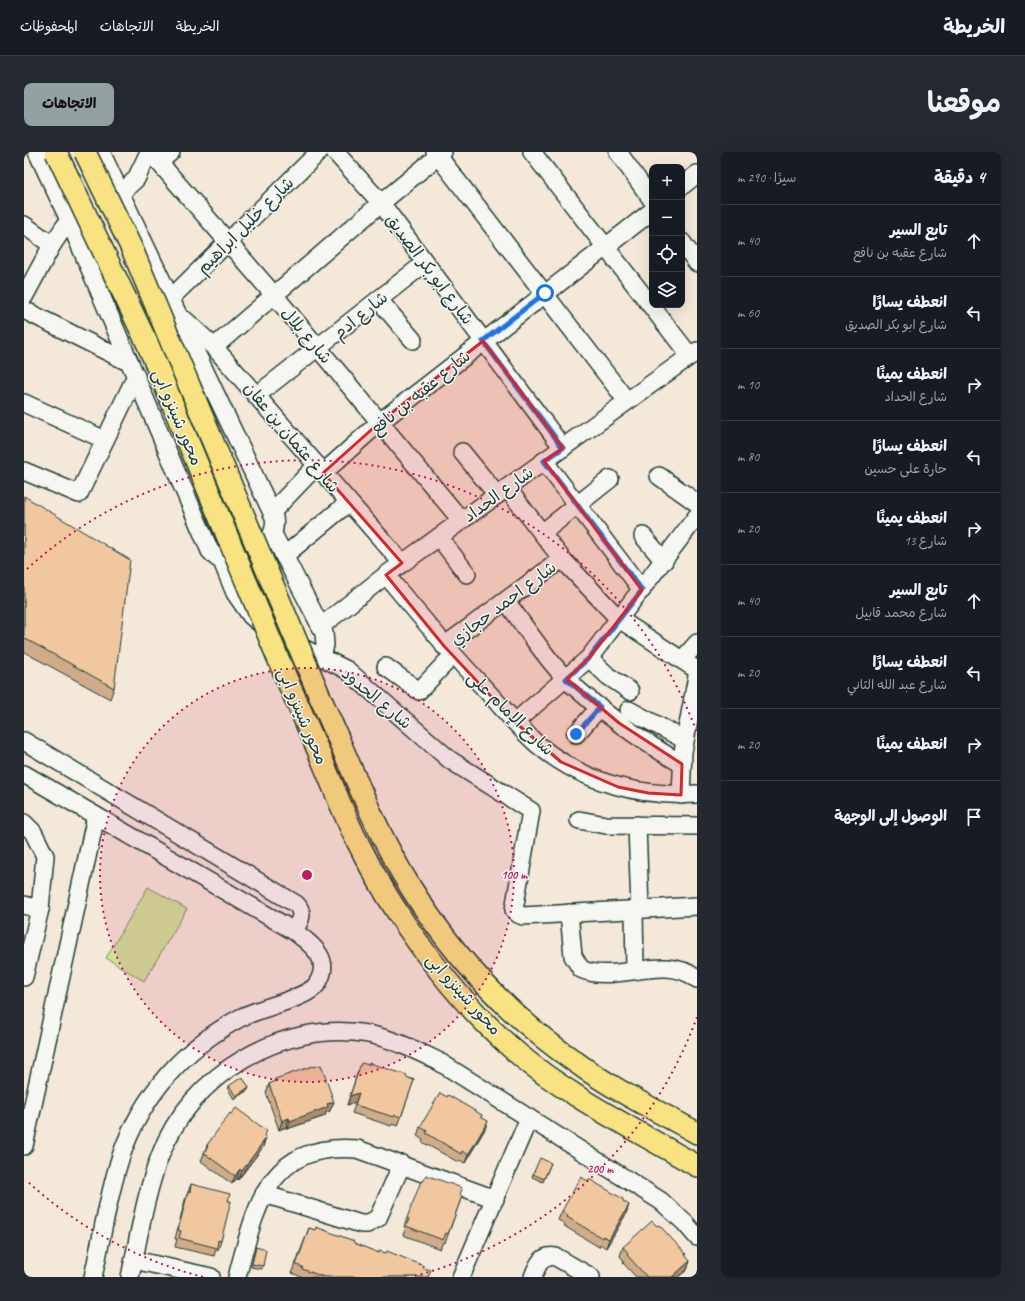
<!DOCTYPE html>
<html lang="ar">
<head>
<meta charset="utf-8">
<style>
  :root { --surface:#171b24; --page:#242831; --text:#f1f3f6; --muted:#9ea1a6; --line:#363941; --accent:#92a19f }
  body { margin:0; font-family:Caveat,"Playpen Sans Arabic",sans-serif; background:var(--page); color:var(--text); direction:rtl }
  .controls { position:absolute; right:12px; top:12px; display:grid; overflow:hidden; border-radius:8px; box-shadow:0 4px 16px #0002 }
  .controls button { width:36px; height:36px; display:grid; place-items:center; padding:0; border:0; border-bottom:1px solid var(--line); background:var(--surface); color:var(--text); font:20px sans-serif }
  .stop { position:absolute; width:12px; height:12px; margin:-9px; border:3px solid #1a73e8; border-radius:50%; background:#fff }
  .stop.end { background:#1a73e8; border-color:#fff; box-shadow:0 1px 4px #0008 }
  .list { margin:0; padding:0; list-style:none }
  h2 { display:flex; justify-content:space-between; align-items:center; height:52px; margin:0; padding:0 16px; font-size:17px }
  h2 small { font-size:13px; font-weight:400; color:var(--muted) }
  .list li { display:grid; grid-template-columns:26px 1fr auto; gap:12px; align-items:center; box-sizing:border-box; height:72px; padding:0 16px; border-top:1px solid var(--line) }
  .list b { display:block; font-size:15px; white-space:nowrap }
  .list p { margin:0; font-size:13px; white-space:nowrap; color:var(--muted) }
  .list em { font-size:13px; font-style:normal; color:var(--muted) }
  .icon { flex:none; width:22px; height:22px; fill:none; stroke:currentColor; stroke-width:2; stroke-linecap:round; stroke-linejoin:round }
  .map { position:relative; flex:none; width:673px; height:1125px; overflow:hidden; direction:ltr; border-radius:8px }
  header { display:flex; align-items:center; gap:24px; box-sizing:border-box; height:56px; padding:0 20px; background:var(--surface); border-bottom:1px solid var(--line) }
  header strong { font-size:19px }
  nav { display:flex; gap:22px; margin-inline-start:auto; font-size:14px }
  .intro { display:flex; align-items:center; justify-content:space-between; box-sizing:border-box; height:96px; padding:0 24px }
  h1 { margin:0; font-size:28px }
  .button { padding:10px 18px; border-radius:8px; background:var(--accent); color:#111; font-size:14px; font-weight:700 }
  main { display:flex; gap:24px; padding:0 24px }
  aside { flex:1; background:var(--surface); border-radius:8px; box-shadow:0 4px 16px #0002 }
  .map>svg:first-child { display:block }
  .green { fill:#cde398; stroke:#769066 }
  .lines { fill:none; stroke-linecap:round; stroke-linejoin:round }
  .minor-casing { stroke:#1f3d34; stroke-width:20 }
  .major-casing { stroke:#1f3d34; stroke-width:24 }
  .minor { stroke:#f6f6f2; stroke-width:17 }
  .major { stroke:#f8e281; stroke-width:21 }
  .major-bridge-casing { stroke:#1f3d34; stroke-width:24; stroke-linecap:butt }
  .major-bridge { stroke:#f8e281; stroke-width:21 }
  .wall { fill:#cfab8a; stroke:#1f3d34 }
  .shaded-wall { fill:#a98b70; stroke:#1f3d34 }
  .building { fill:#f1c7a0; stroke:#1f3d34 }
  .route { stroke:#1a73e8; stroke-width:5 }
  .marked { fill:#d62828; fill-opacity:0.2; stroke:#d62828; stroke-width:3; stroke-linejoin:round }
  .ring { fill:none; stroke:#c2185b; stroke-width:2; stroke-dasharray:2 4 }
  .labels { text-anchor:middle; stroke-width:3; stroke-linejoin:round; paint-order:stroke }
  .street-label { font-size:17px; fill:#1f3d34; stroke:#f6f6f2 }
  .centre { fill:#c2185b; stroke:#f6f6f2; stroke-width:2 }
  .ring-label { font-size:12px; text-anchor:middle; font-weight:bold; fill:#c2185b; stroke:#f6f6f2; stroke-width:3; stroke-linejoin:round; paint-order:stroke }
</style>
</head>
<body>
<header>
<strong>الخريطة</strong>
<nav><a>الخريطة</a><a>الاتجاهات</a><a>المحفوظات</a></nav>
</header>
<div class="intro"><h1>موقعنا</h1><a class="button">الاتجاهات</a></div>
<main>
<aside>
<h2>4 دقيقة<small>سيرًا · 290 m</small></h2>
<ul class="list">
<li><svg class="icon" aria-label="ahead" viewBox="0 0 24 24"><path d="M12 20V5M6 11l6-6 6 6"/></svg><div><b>تابع السير</b><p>شارع عقبه بن نافع</p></div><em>40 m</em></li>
<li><svg class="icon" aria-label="left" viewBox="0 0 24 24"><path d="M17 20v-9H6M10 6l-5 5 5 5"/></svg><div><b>انعطف يسارًا</b><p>شارع ابو بكر الصديق</p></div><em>60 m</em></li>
<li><svg class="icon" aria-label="right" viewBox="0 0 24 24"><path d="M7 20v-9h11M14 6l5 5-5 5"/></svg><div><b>انعطف يمينًا</b><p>شارع الحداد</p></div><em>10 m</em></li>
<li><svg class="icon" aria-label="left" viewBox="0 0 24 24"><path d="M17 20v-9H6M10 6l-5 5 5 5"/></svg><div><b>انعطف يسارًا</b><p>حارة على حسين</p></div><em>80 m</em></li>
<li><svg class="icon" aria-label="right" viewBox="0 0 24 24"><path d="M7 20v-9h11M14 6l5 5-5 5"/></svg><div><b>انعطف يمينًا</b><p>شارع 13</p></div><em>20 m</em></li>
<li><svg class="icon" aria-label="ahead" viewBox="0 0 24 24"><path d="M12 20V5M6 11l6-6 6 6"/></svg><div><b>تابع السير</b><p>شارع محمد قابيل</p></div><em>40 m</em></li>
<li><svg class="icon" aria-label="left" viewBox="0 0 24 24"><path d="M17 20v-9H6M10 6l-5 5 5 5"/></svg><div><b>انعطف يسارًا</b><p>شارع عبد الله الثاني</p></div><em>20 m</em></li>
<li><svg class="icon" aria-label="right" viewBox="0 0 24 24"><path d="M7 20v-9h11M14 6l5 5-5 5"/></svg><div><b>انعطف يمينًا</b></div><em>20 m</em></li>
<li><svg class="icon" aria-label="arrive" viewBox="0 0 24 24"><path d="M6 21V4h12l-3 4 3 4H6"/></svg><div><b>الوصول إلى الوجهة</b></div></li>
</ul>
</aside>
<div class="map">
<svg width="673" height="1125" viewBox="0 0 673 1125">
  <rect width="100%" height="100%" fill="#f4e8d9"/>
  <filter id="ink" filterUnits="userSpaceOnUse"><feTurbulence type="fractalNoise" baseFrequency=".025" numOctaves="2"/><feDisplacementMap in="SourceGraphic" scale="8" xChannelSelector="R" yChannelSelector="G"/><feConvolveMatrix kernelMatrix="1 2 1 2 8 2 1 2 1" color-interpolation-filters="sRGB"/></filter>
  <g filter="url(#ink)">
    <polygon class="green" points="124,735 163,757 120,829 82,806"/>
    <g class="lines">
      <defs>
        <g id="minor">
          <path d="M13,0L45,68L186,399L193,406L206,407L241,391C249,384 252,376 250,365L77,0"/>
          <polyline points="126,0 250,143 437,368"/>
          <polyline points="311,0 357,51 539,296"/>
          <polyline points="411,0 603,249"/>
          <polyline points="508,0 666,204"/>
          <polyline points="594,0 628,48"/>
          <polyline points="135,10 147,0"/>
          <polyline points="658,34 673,22"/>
          <polyline points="97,41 112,27 125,0"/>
          <polyline points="0,73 28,93"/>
          <polyline points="658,90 673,111"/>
          <polyline points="0,145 28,93 45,68"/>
          <polyline points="147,146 295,0"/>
          <polyline points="355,148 389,188"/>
          <polyline points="0,158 106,211"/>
          <polyline points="161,168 190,195 378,411"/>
          <polyline points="190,195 357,51 419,0"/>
          <polyline points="233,243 401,111"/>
          <polyline points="0,251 81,288"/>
          <polyline points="438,300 473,343"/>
          <polyline points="520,309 618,438"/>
          <polyline points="0,319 55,342 112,224"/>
          <polyline points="299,321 356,270 628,59"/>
          <polyline points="635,324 673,351"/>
          <polyline points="483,336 538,407 595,467 673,518"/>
          <polyline points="248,360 293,313"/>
          <polyline points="518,381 586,327"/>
          <polyline points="249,382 300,481 301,493 298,505"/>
          <polyline points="619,384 640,409"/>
          <polyline points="415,385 443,422"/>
          <polyline points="260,404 324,351"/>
          <polyline points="197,407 211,441 227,464 238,473 249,481 323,518 426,608 507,659 490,758 494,762 499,764 673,754"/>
          <path d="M362,423C394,462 426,500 461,537C478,555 494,575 513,592C558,630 614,645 673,642"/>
          <path d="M482,449C500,473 522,507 543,528C578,560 617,589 658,612"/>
          <polyline points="296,475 362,423 673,199"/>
          <polyline points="420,494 538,407"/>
          <polyline points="565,506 584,524 606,539"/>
          <polyline points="658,508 673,491"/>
          <polyline points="362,515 395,539 429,503"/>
          <polyline points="605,558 661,588"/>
          <polyline points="491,570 565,506 673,364"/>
          <polyline points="552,582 576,555"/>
          <path d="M0,589L272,752C281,761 276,769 270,779"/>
          <path d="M0,622L270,779C288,793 309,807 293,832C283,847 234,856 216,866C160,896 118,943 97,1004C84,1043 78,1085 69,1125"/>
          <polyline points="657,643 659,600 673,524"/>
          <polyline points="555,668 582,673 673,674"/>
          <polyline points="0,671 9,680 21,704 16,757 0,825"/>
          <polyline points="613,673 616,757"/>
          <polyline points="0,753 16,757"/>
          <polyline points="610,758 611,819"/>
          <path d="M545,761L549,804L557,817C590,833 641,800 673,827"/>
          <polyline points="0,994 72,664"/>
          <polyline points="240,1042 337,1072 343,1072 354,1066 378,1012"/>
          <polyline points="110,1108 187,1125"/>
          <path d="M106,1125C115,1085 121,1043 136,1004C166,923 258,867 344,882C369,887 391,898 414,909L637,1049L661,1071L673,1085"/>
          <path d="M213,1125C232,1055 243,990 333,997L471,1047"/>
          <polyline points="437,1125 505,966"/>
          <path d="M509,1125C513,1113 518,1102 532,1105L567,1125"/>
        </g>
        <g id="major">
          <path d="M263,528C276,557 289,586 301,615C311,639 320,662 331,685C370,765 425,841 492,900C543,944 614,979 673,1014"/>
          <path d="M296,545C325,609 350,677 387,736C430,805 486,865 553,911C590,938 632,958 673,981"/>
        </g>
      </defs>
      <use href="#minor" class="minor-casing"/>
      <use href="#major" class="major-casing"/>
      <use href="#minor" class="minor"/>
      <use href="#major" class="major"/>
      <defs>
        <g id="major-bridge">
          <polyline points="32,0 124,193 263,528"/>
          <polyline points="61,0 108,97 296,545"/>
        </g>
      </defs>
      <use href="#major-bridge" class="major-bridge-casing"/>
      <use href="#major-bridge" class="major-bridge"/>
    </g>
    <g class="wall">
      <polygon points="0,344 90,536 86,547 0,500"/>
      <polygon points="334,919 382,925 390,928 374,974 368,972 367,974 328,961 332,950 323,953"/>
      <polygon points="251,927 306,959 302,960 301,964 263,977 262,975 255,978 242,941 245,932 250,930"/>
      <polygon points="205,934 225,935 224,938 210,947 204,937"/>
      <polygon points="458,963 457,965 461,977 441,1011 435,1008 434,1010 398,990 399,988 393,984 396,975"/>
      <polygon points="241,985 239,995 214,1028 213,1026 208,1032 177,1009 183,993"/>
      <polygon points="527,1011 519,1030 508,1025 509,1022"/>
      <polygon points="167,1032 204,1049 197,1089 194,1098 192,1097 190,1104 151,1095 153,1087 151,1087 161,1048"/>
      <polygon points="436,1043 438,1044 421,1091 419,1090 416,1097 379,1083 382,1076 380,1075 383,1066"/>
      <polygon points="599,1049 602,1062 582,1096 576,1092 575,1095 540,1074 541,1072 534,1068 538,1059"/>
      <polygon points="285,1076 355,1101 400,1116 404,1125 275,1125 275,1124 268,1121"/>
      <polygon points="232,1095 239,1114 238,1117 227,1115"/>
      <polygon points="599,1095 661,1104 666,1109 663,1118 654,1125 612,1125 599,1111 600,1109 596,1104"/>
    </g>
    <g class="shaded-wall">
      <polygon points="225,935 224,938 210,947 212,944"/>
      <polygon points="335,941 332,950 323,953 326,944"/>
      <polygon points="310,950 306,959 302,960 301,964 263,977 266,969 303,952"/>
      <polygon points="265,966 262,975 255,978 258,969"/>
      <polygon points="464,969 461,977 441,1011 444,1003"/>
      <polygon points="242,986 239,995 214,1028 218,1019"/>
      <polygon points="216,1017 213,1026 208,1032 211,1024"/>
      <polygon points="605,1053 602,1062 582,1096 585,1087"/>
      <polygon points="666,1109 663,1118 654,1125 648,1125"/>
    </g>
    <g class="building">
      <polygon points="0,344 106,408 90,536 0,486"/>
      <polygon points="337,911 345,913 345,911 383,923 382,925 390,928 377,965 371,963 370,965 331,953 335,941 326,944"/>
      <polygon points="297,913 310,950 303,952 304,955 266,969 265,966 258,969 245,932 252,929 251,927 289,914 289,915"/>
      <polygon points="218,925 225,935 212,944 205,934"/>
      <polygon points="416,941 423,945 424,943 458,963 457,965 464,969 444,1003 438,999 437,1002 402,981 403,979 396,975"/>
      <polygon points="212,956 243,979 240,984 242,986 218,1019 216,1017 211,1024 180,1001 184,994 183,993 206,961 207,962"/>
      <polygon points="516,1006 527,1011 520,1027 509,1022"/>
      <polygon points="402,1023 438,1036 436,1043 438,1044 424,1082 422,1081 419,1088 382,1074 385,1067 383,1066 397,1029 399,1030"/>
      <polygon points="557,1025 564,1029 565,1027 599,1047 599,1049 605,1053 585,1087 579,1084 578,1086 543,1065 544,1063 538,1059"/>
      <polygon points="167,1032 206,1042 204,1049 207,1049 197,1089 194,1088 193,1096 155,1086 157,1079 154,1078 164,1040 166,1040"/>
      <polygon points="628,1069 633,1074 635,1073 662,1102 661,1103 666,1109 648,1125 623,1125 603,1103 604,1101 599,1095"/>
      <polygon points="292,1075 330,1089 330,1091 355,1101 355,1099 362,1101 363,1099 400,1114 399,1116 407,1118 404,1125 300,1125 278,1117 279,1115 272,1113 285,1076 291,1078"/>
      <polygon points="232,1095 242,1098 239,1114 228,1112"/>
    </g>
  </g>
  <g class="lines" filter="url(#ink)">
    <polyline class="route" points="521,141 459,189 539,296 520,309 618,438 565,506 542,527 576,555 552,582"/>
  </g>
  <path class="marked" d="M459,189L539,296L520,309L618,438L565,506L543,527L595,571L658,612L657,643L624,641L594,635L537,610L491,570L420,494L362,423L378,411L299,321L356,270Z"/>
  <circle cx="283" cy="723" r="207" fill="#c2185b" fill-opacity=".12"/>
  <g class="ring">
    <circle cx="283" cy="723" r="207"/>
    <path d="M673 865A415 415 0 0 1 387 1125M179 1125A415 415 0 0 1 3 1029M3 417A415 415 0 0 1 673 581"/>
  </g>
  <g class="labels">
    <g class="street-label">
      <text transform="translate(221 73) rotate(-45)" y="6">شارع خليل ابراهيم</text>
      <text transform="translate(406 117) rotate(53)" y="6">شارع ابو بكر الصديق</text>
      <text transform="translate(336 163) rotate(-39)" y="6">شارع ادم</text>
      <text transform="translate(283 183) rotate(50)" y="6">شارع بلال</text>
      <text transform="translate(396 240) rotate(-39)" y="6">شارع عقبه بن نافع</text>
      <text transform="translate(154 265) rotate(67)" y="6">محور شينزو ابى</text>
      <text transform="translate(268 285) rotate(50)" y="6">شارع عثمان بن عفان</text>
      <text transform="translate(474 342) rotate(-36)" y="6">شارع الحداد</text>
      <text transform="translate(479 451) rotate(-37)" y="6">شارع احمد حجازي</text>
      <text transform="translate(353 546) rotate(40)" y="6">شارع الحدود</text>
      <text transform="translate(487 561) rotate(44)" y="6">شارع الإمام على</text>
      <text transform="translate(279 564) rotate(67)" y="6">محور شينزو ابى</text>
      <text transform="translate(440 842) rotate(48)" y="6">محور شينزو ابى</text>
    </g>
  </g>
  <circle cx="283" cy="723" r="6" class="centre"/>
  <g class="ring-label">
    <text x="490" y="727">100 m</text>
    <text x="576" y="1021">200 m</text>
  </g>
</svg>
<div class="controls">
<button>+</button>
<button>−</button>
<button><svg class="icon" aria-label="locate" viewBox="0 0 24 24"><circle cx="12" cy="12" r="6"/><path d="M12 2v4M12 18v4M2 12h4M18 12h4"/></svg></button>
<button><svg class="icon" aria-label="layers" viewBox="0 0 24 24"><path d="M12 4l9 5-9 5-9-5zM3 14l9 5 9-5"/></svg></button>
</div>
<div class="stop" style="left:521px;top:141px"></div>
<div class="stop end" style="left:552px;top:582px"></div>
</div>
</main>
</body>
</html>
